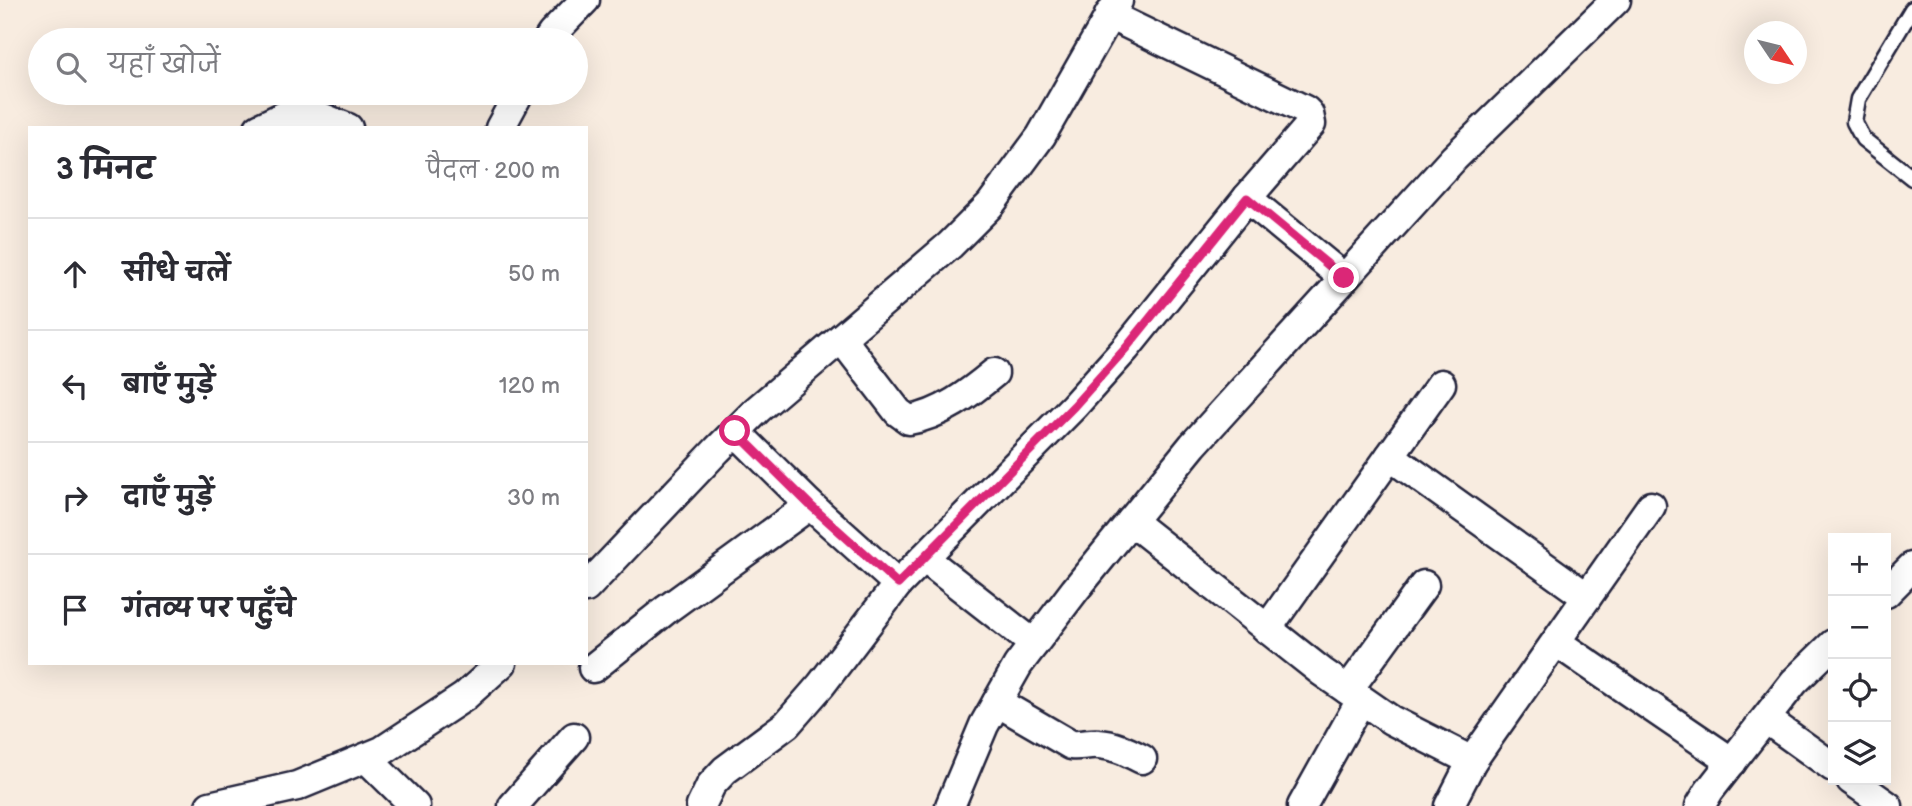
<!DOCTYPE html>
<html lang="hi">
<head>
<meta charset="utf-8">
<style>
  :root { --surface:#fff; --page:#f7f7f7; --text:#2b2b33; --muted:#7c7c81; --line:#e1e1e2 }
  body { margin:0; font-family:"Balsamiq Sans","Playpen Sans Deva",sans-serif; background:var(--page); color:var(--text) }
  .controls { position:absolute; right:21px; bottom:21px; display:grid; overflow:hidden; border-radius:0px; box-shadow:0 7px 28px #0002 }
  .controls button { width:63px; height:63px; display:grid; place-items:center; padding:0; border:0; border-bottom:2px solid var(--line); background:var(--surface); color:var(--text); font:35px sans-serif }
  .compass { position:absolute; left:1744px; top:21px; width:63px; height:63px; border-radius:50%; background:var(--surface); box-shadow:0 7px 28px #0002; rotate:125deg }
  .stop { position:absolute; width:21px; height:21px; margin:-16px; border:5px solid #db2777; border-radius:50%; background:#fff }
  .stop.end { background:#db2777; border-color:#fff; box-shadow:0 2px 7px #0008 }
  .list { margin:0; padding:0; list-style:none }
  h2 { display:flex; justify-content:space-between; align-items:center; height:91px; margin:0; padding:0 28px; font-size:30px }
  h2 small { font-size:23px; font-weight:400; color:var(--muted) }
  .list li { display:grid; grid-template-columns:46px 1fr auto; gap:21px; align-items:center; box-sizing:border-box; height:112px; padding:0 28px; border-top:2px solid var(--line) }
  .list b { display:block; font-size:26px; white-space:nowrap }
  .list em { font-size:23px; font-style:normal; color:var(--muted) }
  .icon { flex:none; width:38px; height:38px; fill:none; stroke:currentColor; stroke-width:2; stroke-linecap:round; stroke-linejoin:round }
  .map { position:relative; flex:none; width:1912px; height:806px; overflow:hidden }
  .search { position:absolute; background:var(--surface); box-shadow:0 7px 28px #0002; left:28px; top:28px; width:560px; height:77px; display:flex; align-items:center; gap:18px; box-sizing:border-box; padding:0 24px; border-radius:38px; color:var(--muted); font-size:26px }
  .panel { position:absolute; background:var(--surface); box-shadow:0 7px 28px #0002; left:28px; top:126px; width:560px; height:539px; border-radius:0px }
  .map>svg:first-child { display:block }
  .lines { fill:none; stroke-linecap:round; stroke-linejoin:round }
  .lane-casing { stroke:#22223b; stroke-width:19 }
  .street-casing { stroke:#22223b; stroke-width:33 }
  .lane { stroke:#fff; stroke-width:14 }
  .street { stroke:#fff; stroke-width:28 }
  .route { stroke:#db2777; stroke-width:9 }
</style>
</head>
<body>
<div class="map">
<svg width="1912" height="806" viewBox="0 0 1912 806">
  <rect width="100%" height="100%" fill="#f8ece0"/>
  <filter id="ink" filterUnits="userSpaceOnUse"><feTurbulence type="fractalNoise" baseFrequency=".0143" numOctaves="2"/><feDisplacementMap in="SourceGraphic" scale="14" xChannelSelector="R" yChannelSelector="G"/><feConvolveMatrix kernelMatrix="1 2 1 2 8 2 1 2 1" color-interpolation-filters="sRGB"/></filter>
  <g filter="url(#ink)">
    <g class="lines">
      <defs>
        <polyline id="lane" points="1912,9 1858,99 1854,122 1863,139 1912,178"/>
        <g id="street">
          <polyline points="548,40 552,34 585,0"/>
          <polyline points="259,128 288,114 316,115 348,128"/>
          <polyline points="500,128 519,93"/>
          <polyline points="1247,198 1344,278"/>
          <path d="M841,338L898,412L909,420C941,415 970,393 994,373"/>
          <polyline points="735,431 810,505 898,584"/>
          <polyline points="1390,456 1587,597"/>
          <polyline points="1131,521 1322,672 1391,720 1472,761"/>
          <polyline points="924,558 1034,644"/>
          <polyline points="586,588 717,450 758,409 950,245 990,205 1041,136 1118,1"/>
          <polyline points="1886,593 1912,567"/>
          <polyline points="1267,629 1441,384"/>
          <polyline points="1556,642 1732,762"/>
          <polyline points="593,668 667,609 810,505"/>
          <polyline points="1348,690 1424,585"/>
          <path d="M997,702L1071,745C1081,746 1090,743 1099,744C1115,745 1128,752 1142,759"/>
          <polyline points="1766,719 1833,767"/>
          <polyline points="366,758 415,806"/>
          <polyline points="1851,780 1888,806"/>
          <polyline points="210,806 297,786 382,751 464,697 502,663"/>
          <polyline points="513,806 574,737"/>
          <polyline points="701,806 711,785 725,770 787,724 821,685 898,584 1074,406 1126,348 1247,198 1311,124 1309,114 1305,110 1109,15"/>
          <polyline points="950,806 984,725 1018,665 1075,590 1193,445 1454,158 1616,0"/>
          <polyline points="1302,806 1361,700"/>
          <polyline points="1449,806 1472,761 1651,506"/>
          <polyline points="1700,806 1709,791 1794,682 1833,644"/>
        </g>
      </defs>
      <use href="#lane" class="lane-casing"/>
      <use href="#street" class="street-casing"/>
      <use href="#lane" class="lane"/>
      <use href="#street" class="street"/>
    </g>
  </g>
  <g class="lines" filter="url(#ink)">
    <polyline class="route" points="735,431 810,505 898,584 1074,406 1126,348 1247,198 1344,278"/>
  </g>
</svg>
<div class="controls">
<button>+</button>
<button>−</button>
<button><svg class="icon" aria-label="locate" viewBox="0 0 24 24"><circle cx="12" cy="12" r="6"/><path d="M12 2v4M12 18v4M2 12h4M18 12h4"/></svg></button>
<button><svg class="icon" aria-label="layers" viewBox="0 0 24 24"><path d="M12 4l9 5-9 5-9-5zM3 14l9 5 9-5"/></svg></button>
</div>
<svg class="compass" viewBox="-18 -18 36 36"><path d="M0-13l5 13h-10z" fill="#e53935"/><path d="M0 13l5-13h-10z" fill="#7c7c81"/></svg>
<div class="stop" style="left:735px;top:431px"></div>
<div class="stop end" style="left:1344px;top:278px"></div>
<div class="search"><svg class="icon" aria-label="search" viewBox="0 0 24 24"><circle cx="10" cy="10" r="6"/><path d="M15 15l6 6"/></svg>यहाँ खोजें</div>
<section class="panel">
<h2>3 मिनट<small>पैदल · 200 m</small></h2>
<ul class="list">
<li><svg class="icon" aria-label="ahead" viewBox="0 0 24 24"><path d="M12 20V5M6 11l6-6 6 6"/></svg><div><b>सीधे चलें</b></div><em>50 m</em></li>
<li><svg class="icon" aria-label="left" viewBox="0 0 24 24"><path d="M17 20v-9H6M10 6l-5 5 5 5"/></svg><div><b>बाएँ मुड़ें</b></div><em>120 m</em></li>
<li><svg class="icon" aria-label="right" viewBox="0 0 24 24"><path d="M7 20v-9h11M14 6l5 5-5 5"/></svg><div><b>दाएँ मुड़ें</b></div><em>30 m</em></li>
<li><svg class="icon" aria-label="arrive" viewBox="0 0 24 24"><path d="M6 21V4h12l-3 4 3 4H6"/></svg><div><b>गंतव्य पर पहुँचे</b></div></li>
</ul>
</section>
</div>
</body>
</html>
